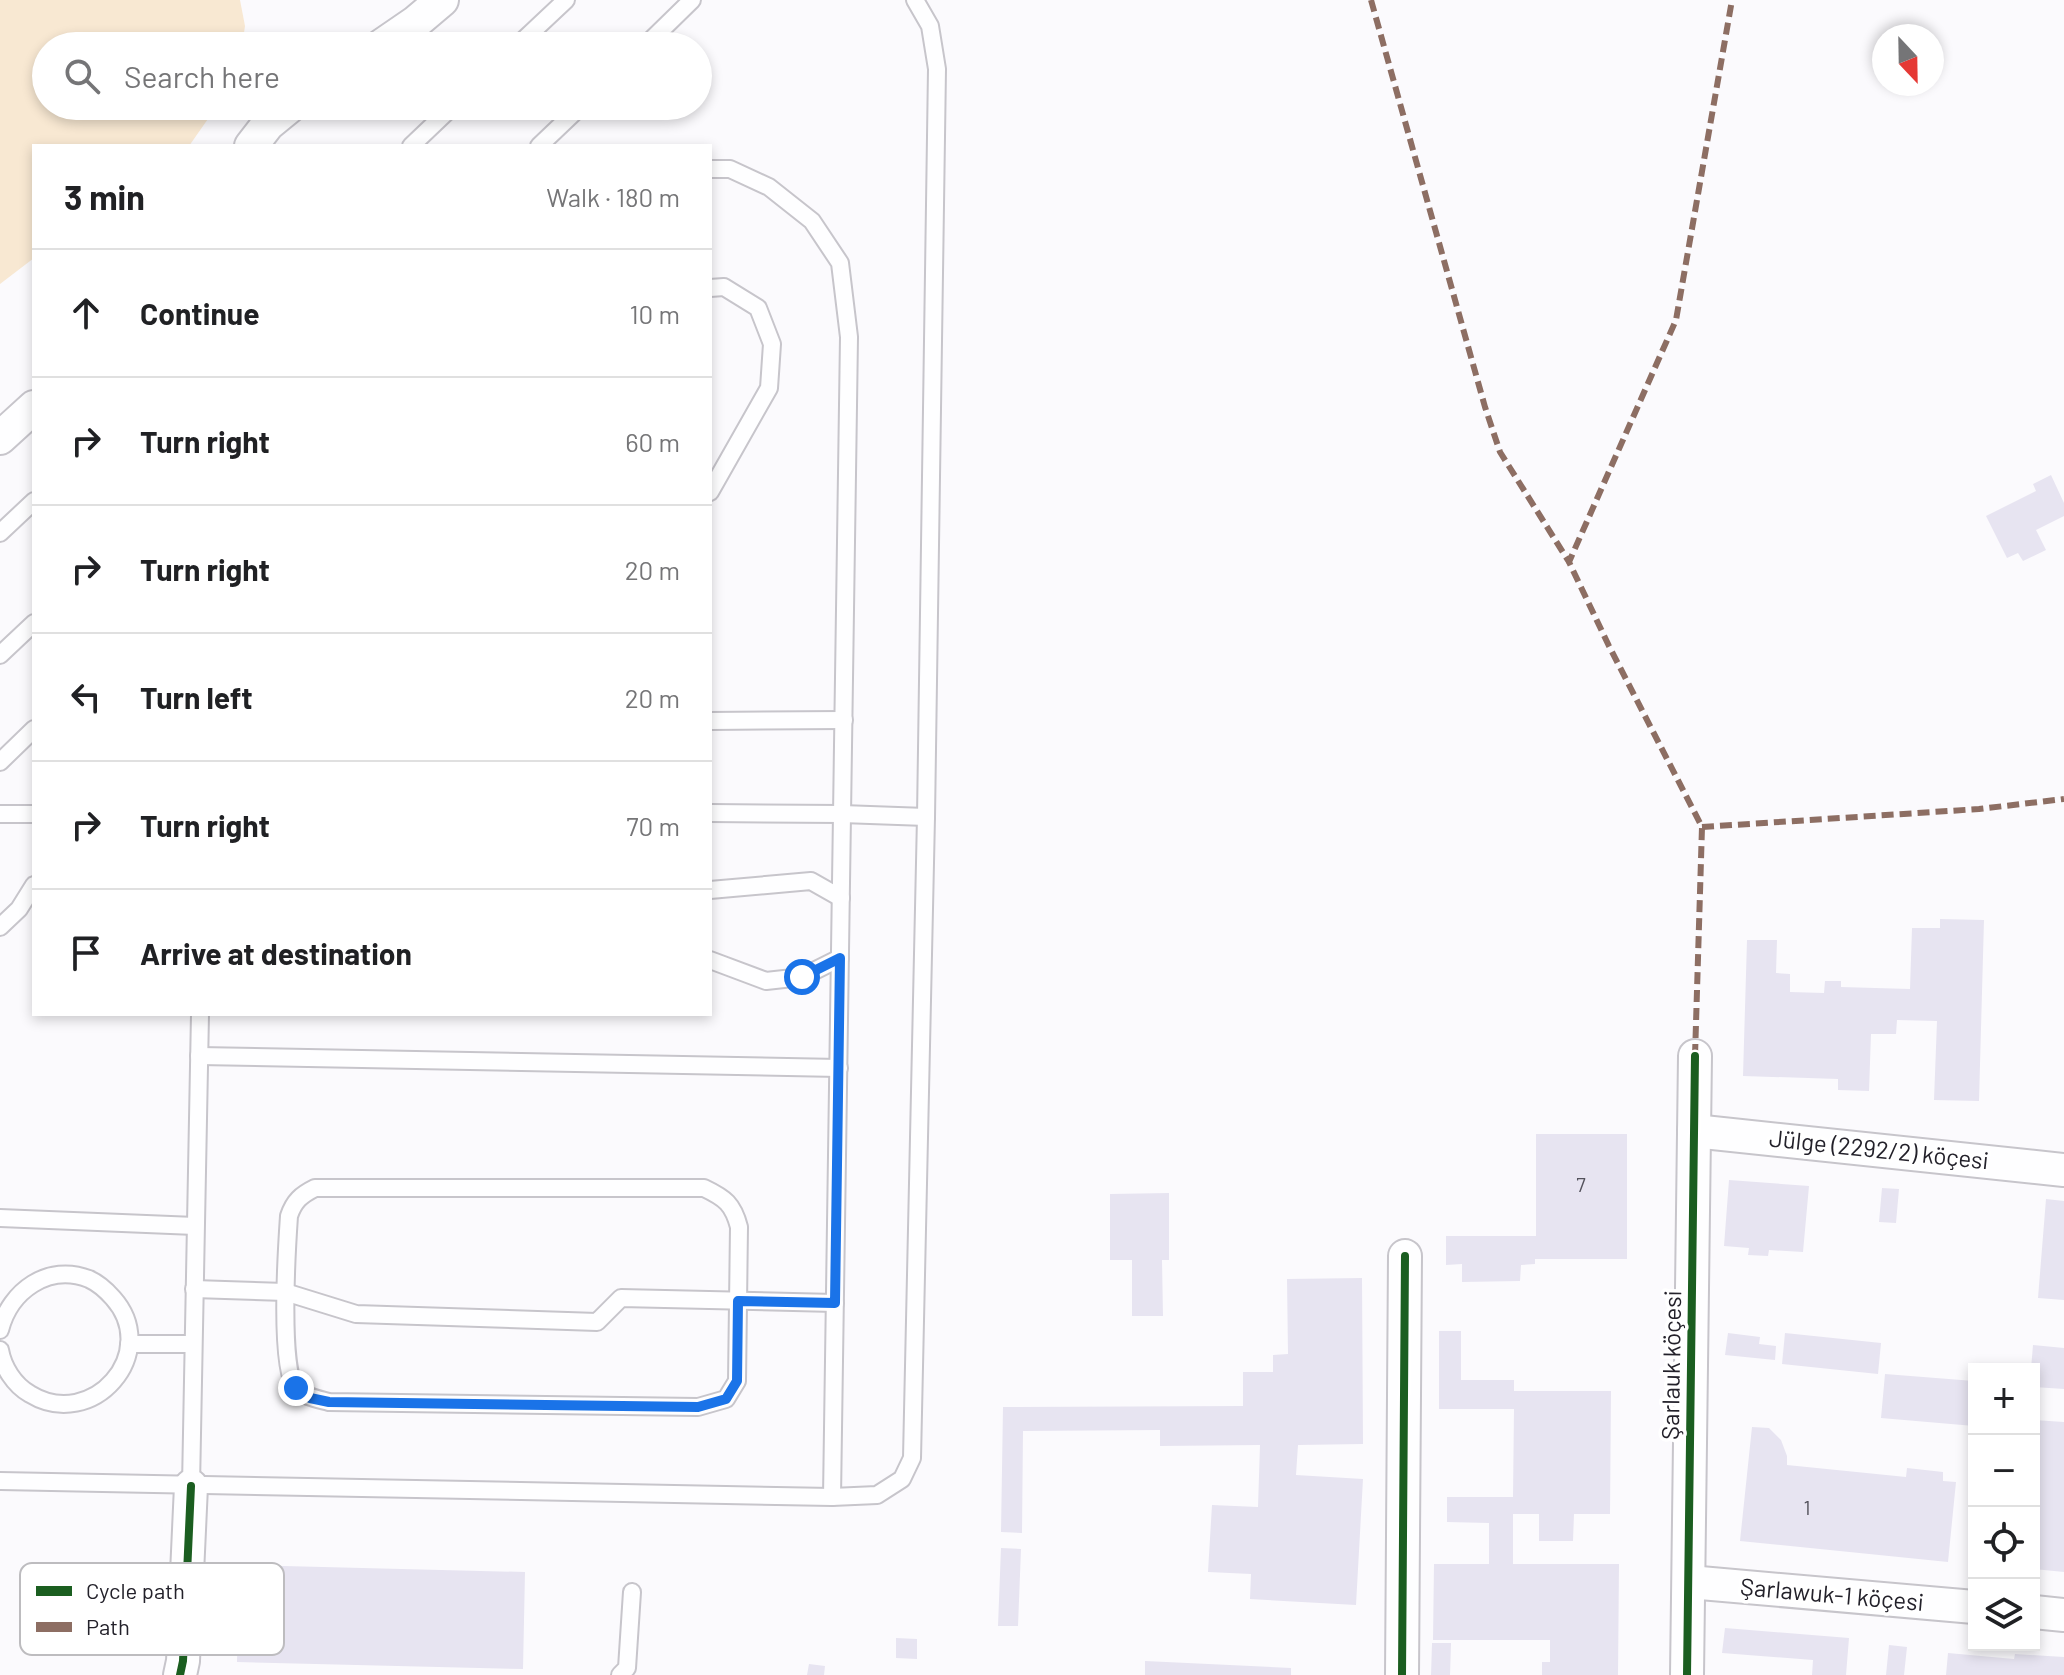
<!DOCTYPE html>
<html lang="en">
<head>
<meta charset="utf-8">
<style>
  :root { --surface:#fff; --page:#f6f6f6; --text:#202124; --muted:#757577; --line:#e0e0e0 }
  body { margin:0; font-family:Barlow,sans-serif; background:var(--page); color:var(--text) }
  .controls { position:absolute; right:24px; bottom:24px; display:grid; overflow:hidden; border-radius:0px; box-shadow:0 4px 12px #0003 }
  .controls button { width:72px; height:72px; display:grid; place-items:center; padding:0; border:0; border-bottom:2px solid var(--line); background:var(--surface); color:var(--text); font:40px sans-serif }
  .compass { position:absolute; left:1872px; top:24px; width:72px; height:72px; border-radius:50%; background:var(--surface); box-shadow:0 4px 12px #0003; rotate:158deg }
  .stop { position:absolute; width:24px; height:24px; margin:-18px; border:6px solid #1a73e8; border-radius:50%; background:#fff }
  .stop.end { background:#1a73e8; border-color:#fff; box-shadow:0 2px 8px #0008 }
  .list { margin:0; padding:0; list-style:none }
  h2 { display:flex; justify-content:space-between; align-items:center; height:104px; margin:0; padding:0 32px; font-size:34px }
  h2 small { font-size:26px; font-weight:400; color:var(--muted) }
  .list li { display:grid; grid-template-columns:52px 1fr auto; gap:24px; align-items:center; box-sizing:border-box; height:128px; padding:0 32px; border-top:2px solid var(--line) }
  .list b { display:block; font-size:30px; white-space:nowrap }
  .list em { font-size:26px; font-style:normal; color:var(--muted) }
  .icon { flex:none; width:44px; height:44px; fill:none; stroke:currentColor; stroke-width:2; stroke-linecap:round; stroke-linejoin:round }
  .map { position:relative; flex:none; width:2064px; height:1675px; overflow:hidden }
  .search { position:absolute; background:var(--surface); box-shadow:0 4px 12px #0003; left:32px; top:32px; width:680px; height:88px; display:flex; align-items:center; gap:20px; box-sizing:border-box; padding:0 28px; border-radius:44px; color:var(--muted); font-size:30px }
  .panel { position:absolute; background:var(--surface); box-shadow:0 4px 12px #0003; left:32px; top:144px; width:680px; height:872px; border-radius:0px }
  .map>svg:first-child { display:block }
  .green { fill:#f8e8d2 }
  .building { fill:#e7e4f1 }
  .lines { fill:none; stroke-linecap:round; stroke-linejoin:round }
  .lane-casing { stroke:#c7c5cb; stroke-width:20 }
  .street-casing { stroke:#c7c5cb; stroke-width:36 }
  .lane { stroke:#fefeff; stroke-width:16 }
  .street { stroke:#fefeff; stroke-width:32 }
  .quiet { stroke:#8d6e63; stroke-width:6; stroke-dasharray:12 6; stroke-linecap:butt }
  .cycleway-casing { stroke:#fff; stroke-width:13 }
  .cycleway { stroke:#1b5e20; stroke-width:8 }
  .route { stroke:#1a73e8; stroke-width:10 }
  .labels { text-anchor:middle; stroke-width:7; stroke-linejoin:round; paint-order:stroke }
  .number-label { font-size:20px; fill:#54525c }
  .street-label { font-size:24px; fill:#23212a; stroke:#fff }
  .key { fill:#fff; stroke:#bdbcbf; stroke-width:2 }
  .key-label { font-size:22px; fill:#23212a }
</style>
</head>
<body>
<div class="map">
<svg width="2064" height="1675" viewBox="0 0 2064 1675">
  <rect width="100%" height="100%" fill="#fbfafd"/>
  <polygon class="green" points="0,0 240,0 245,26 242,46 46,46 46,106 217,106 189,146 34,146 34,258 0,284"/>
  <g class="building">
    <polygon points="2051,475 2064,503 2064,516 2036,530 2046,550 2023,561 2018,553 2007,558 1986,516 2036,491 2033,484"/>
    <polygon points="1940,919 1984,920 1979,1101 1934,1100 1937,1021 1897,1020 1896,1034 1871,1034 1869,1091 1838,1090 1838,1079 1743,1076 1747,940 1777,940 1776,973 1790,974 1790,992 1824,993 1825,981 1841,981 1841,987 1910,989 1912,928 1940,928"/>
    <polygon points="1536,1134 1627,1134 1627,1259 1535,1259 1535,1264 1521,1265 1520,1281 1462,1282 1462,1264 1446,1265 1446,1236 1536,1236"/>
    <polygon points="1729,1180 1809,1186 1803,1252 1769,1250 1768,1256 1748,1255 1749,1248 1724,1246"/>
    <polygon points="1882,1188 1899,1189 1896,1223 1879,1222"/>
    <polygon points="1169,1193 1169,1260 1162,1260 1163,1316 1132,1316 1132,1260 1110,1260 1110,1194"/>
    <polygon points="2046,1199 2064,1201 2064,1300 2038,1298"/>
    <polygon points="1362,1278 1363,1444 1298,1445 1296,1475 1363,1479 1356,1605 1250,1599 1251,1574 1208,1572 1212,1505 1258,1507 1260,1445 1160,1446 1160,1430 1023,1431 1022,1533 1001,1532 1003,1407 1243,1406 1243,1372 1273,1372 1273,1355 1288,1354 1287,1279"/>
    <polygon points="1439,1331 1461,1331 1461,1380 1514,1380 1514,1391 1611,1391 1610,1514 1574,1514 1573,1541 1539,1541 1539,1514 1513,1514 1513,1564 1619,1564 1618,1675 1542,1675 1542,1662 1550,1662 1550,1640 1433,1640 1434,1564 1489,1564 1489,1523 1447,1522 1447,1497 1513,1497 1514,1409 1439,1409"/>
    <polygon points="1728,1333 1760,1337 1759,1344 1776,1346 1775,1360 1725,1355"/>
    <polygon points="1785,1333 1881,1343 1878,1374 1782,1364"/>
    <polygon points="2033,1345 2064,1348 2064,1389 2034,1387 2034,1369 2031,1369"/>
    <polygon points="1885,1374 1974,1381 1974,1426 1881,1418"/>
    <polygon points="2034,1420 2064,1422 2064,1572 2034,1569"/>
    <polygon points="1752,1427 1769,1428 1781,1440 1787,1456 1787,1465 1906,1477 1907,1468 1943,1472 1943,1481 1956,1482 1948,1562 1740,1541"/>
    <polygon points="1001,1548 1021,1549 1018,1626 998,1626"/>
    <polygon points="239,1565 525,1572 523,1669 237,1662"/>
    <polygon points="1725,1628 1849,1638 1846,1675 1812,1675 1813,1660 1722,1653"/>
    <polygon points="896,1638 917,1639 917,1659 896,1658"/>
    <polygon points="1432,1643 1451,1643 1450,1675 1431,1675"/>
    <polygon points="1889,1645 1907,1647 1904,1675 1886,1675"/>
    <polygon points="1948,1653 2014,1659 2015,1654 2064,1657 2064,1675 1946,1675"/>
    <polygon points="1145,1661 1291,1668 1291,1675 1145,1675"/>
    <polygon points="809,1664 825,1666 824,1675 807,1675"/>
  </g>
  <g class="lines">
    <defs>
      <g id="lane">
        <polyline points="517,46 566,0"/>
        <polyline points="645,46 692,0"/>
        <polyline points="411,146 453,106"/>
        <polyline points="539,146 581,106"/>
        <polyline points="710,169 730,169 769,187 812,221 840,263 849,337 832,1497"/>
        <polyline points="710,288 724,287 758,308 772,344 769,388 710,492"/>
        <polyline points="0,533 34,501"/>
        <polyline points="0,655 34,623"/>
        <polyline points="710,721 844,720"/>
        <polyline points="0,762 34,729"/>
        <polyline points="710,813 842,814 926,817"/>
        <polyline points="0,814 34,814"/>
        <polyline points="710,890 811,881 841,898"/>
        <polyline points="0,927 19,909 34,885"/>
        <polyline points="710,960 766,981 802,977 840,958"/>
        <polyline points="199,1056 839,1068"/>
        <path d="M315,1188H704C725,1198 733,1204 739,1227L737,1381L726,1399L698,1407L329,1402C318,1399 304,1397 296,1388C279,1369 287,1245 289,1216C294,1201 301,1195 315,1188Z"/>
        <polyline points="0,1218 195,1226"/>
        <polyline points="194,1289 285,1292 356,1314 597,1322 621,1298 835,1303"/>
        <path d="M0,1330C10,1291 48,1263 89,1279C98,1283 106,1290 113,1298C162,1353 92,1432 30,1394C14,1385 3,1367 0,1350"/>
        <polyline points="129,1344 193,1344"/>
        <polyline points="0,1481 832,1497 877,1495 902,1479 912,1458 926,817 937,69 930,26 915,0"/>
        <polyline points="191,1486 200,1014"/>
        <polyline points="620,1675 627,1668 632,1592"/>
      </g>
      <g id="street">
        <polyline points="381,46 416,22 442,0"/>
        <polyline points="251,146 268,124 290,106"/>
        <polyline points="0,438 34,407"/>
        <polyline points="1694,1131 2064,1170"/>
        <polyline points="1689,1582 1974,1607"/>
        <polyline points="2034,1612 2064,1615"/>
        <polyline points="180,1675 183,1661 191,1486"/>
        <polyline points="1402,1675 1405,1256"/>
        <polyline points="1687,1675 1695,1056"/>
      </g>
    </defs>
    <use href="#lane" class="lane-casing"/>
    <use href="#street" class="street-casing"/>
    <use href="#lane" class="lane"/>
    <use href="#street" class="street"/>
    <g class="quiet">
      <polyline points="1371,0 1485,407 1500,452 1569,562"/>
      <polyline points="1702,827 1979,809 2064,799"/>
      <polyline points="1695,1056 1702,827 1609,646 1569,562 1676,320 1732,0"/>
    </g>
    <defs>
      <g id="cycleway">
        <polyline points="180,1675 183,1661 191,1486"/>
        <polyline points="1402,1675 1405,1256"/>
        <polyline points="1687,1675 1695,1056"/>
      </g>
    </defs>
    <use href="#cycleway" class="cycleway-casing"/>
    <use href="#cycleway" class="cycleway"/>
  </g>
  <g class="lines">
    <polyline class="route" points="296,1388 310,1398 329,1402 698,1407 726,1399 737,1381 738,1301 835,1303 840,958 802,977"/>
  </g>
  <g class="labels">
    <g class="number-label">
      <text x="1581" y="1192">7</text>
      <text x="1807" y="1515">1</text>
    </g>
    <g class="street-label">
      <text transform="translate(1879 1150) rotate(6)" y="8">Jülge (2292/2) köçesi</text>
      <text transform="translate(1672 1365) rotate(-89)" y="8">Şarlauk köçesi</text>
      <text transform="translate(1832 1595) rotate(5)" y="8">Şarlawuk-1 köçesi</text>
    </g>
  </g>
  <rect x="20" y="1563" width="264" height="92" rx="12" class="key"/>
  <rect x="36" y="1586" width="36" height="10" fill="#1b5e20"/>
  <rect x="36" y="1622" width="36" height="10" fill="#8d6e63"/>
  <g class="key-label">
    <text x="86" y="1599">Cycle path</text>
    <text x="86" y="1635">Path</text>
  </g>
</svg>
<div class="controls">
<button>+</button>
<button>−</button>
<button><svg class="icon" aria-label="locate" viewBox="0 0 24 24"><circle cx="12" cy="12" r="6"/><path d="M12 2v4M12 18v4M2 12h4M18 12h4"/></svg></button>
<button><svg class="icon" aria-label="layers" viewBox="0 0 24 24"><path d="M12 4l9 5-9 5-9-5zM3 14l9 5 9-5"/></svg></button>
</div>
<svg class="compass" viewBox="-18 -18 36 36"><path d="M0-13l5 13h-10z" fill="#e53935"/><path d="M0 13l5-13h-10z" fill="#757577"/></svg>
<div class="stop" style="left:802px;top:977px"></div>
<div class="stop end" style="left:296px;top:1388px"></div>
<div class="search"><svg class="icon" aria-label="search" viewBox="0 0 24 24"><circle cx="10" cy="10" r="6"/><path d="M15 15l6 6"/></svg>Search here</div>
<section class="panel">
<h2>3 min<small>Walk · 180 m</small></h2>
<ul class="list">
<li><svg class="icon" aria-label="ahead" viewBox="0 0 24 24"><path d="M12 20V5M6 11l6-6 6 6"/></svg><div><b>Continue</b></div><em>10 m</em></li>
<li><svg class="icon" aria-label="right" viewBox="0 0 24 24"><path d="M7 20v-9h11M14 6l5 5-5 5"/></svg><div><b>Turn right</b></div><em>60 m</em></li>
<li><svg class="icon" aria-label="right" viewBox="0 0 24 24"><path d="M7 20v-9h11M14 6l5 5-5 5"/></svg><div><b>Turn right</b></div><em>20 m</em></li>
<li><svg class="icon" aria-label="left" viewBox="0 0 24 24"><path d="M17 20v-9H6M10 6l-5 5 5 5"/></svg><div><b>Turn left</b></div><em>20 m</em></li>
<li><svg class="icon" aria-label="right" viewBox="0 0 24 24"><path d="M7 20v-9h11M14 6l5 5-5 5"/></svg><div><b>Turn right</b></div><em>70 m</em></li>
<li><svg class="icon" aria-label="arrive" viewBox="0 0 24 24"><path d="M6 21V4h12l-3 4 3 4H6"/></svg><div><b>Arrive at destination</b></div></li>
</ul>
</section>
</div>
</body>
</html>
